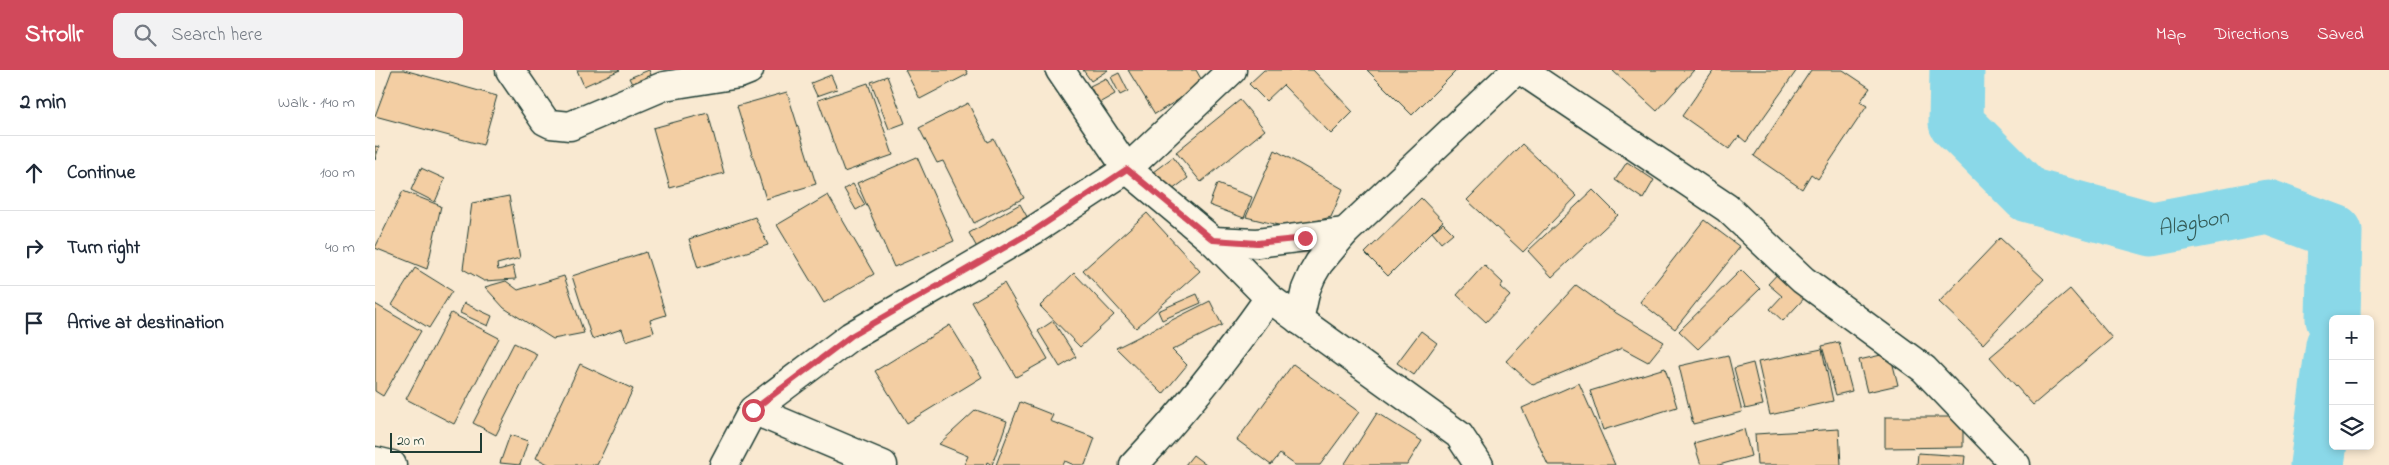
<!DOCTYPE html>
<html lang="en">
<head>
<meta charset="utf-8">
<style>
  :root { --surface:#fff; --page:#f2f2f3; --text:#1f2937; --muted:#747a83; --line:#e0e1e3; --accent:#d1495b }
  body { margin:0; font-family:"Indie Flower",sans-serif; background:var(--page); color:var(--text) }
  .controls { position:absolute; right:15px; bottom:15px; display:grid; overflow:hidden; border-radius:8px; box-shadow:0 2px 8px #0003 }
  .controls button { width:45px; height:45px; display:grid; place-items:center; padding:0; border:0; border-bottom:1px solid var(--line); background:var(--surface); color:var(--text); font:25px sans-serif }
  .scale { position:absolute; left:15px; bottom:12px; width:92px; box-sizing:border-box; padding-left:5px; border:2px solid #1f3d34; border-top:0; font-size:14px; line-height:18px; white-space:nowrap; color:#1f3d34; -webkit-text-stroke:4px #fcf5e5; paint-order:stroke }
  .stop { position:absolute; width:15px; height:15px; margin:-11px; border:4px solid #d1495b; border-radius:50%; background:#fff }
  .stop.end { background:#d1495b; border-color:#fff; box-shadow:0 1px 5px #0008 }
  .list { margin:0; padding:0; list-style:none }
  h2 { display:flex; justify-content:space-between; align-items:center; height:65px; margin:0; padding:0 20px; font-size:21px }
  h2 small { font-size:16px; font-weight:400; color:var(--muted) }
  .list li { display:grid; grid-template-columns:32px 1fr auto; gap:15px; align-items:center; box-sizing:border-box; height:75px; padding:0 20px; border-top:1px solid var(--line) }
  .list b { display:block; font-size:19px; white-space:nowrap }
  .list em { font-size:16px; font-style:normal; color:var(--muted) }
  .icon { flex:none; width:28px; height:28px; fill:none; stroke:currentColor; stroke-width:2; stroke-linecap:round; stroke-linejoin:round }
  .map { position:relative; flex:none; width:2014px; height:395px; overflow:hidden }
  header { display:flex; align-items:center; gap:30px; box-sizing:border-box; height:70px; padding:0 25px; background:var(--accent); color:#fff }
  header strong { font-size:24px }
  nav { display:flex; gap:28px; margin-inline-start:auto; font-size:18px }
  .search { width:350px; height:45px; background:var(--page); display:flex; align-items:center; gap:12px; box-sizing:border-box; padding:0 18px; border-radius:8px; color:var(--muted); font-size:19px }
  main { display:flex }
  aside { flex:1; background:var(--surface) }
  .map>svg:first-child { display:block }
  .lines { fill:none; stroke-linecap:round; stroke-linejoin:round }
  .river { stroke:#8ad8e8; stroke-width:55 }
  .building { fill:#f3cea3; stroke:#1f3d34 }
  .minor-casing { stroke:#1f3d34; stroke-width:31 }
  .minor { stroke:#fcf5e5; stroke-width:28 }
  .route { stroke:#d1495b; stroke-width:6 }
  .labels { text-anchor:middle; stroke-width:4; stroke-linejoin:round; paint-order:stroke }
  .water-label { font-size:22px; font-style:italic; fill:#345c58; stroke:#fcf5e5 }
</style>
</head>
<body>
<header>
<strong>Strollr</strong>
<div class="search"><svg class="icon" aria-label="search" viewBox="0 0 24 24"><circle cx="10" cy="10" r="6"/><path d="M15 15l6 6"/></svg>Search here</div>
<nav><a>Map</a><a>Directions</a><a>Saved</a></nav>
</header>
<main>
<aside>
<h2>2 min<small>Walk · 140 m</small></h2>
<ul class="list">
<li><svg class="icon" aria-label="ahead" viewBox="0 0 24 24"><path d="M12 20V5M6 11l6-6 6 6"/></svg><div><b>Continue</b></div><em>100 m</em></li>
<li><svg class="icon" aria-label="right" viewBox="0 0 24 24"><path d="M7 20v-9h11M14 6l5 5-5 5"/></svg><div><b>Turn right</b></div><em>40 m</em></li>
<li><svg class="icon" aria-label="arrive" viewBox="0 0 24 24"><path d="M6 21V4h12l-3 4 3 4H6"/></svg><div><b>Arrive at destination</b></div></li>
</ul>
</aside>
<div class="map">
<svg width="2014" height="395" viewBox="0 0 2014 395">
  <rect width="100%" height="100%" fill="#f9e9d1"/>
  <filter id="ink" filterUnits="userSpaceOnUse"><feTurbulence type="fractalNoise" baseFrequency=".02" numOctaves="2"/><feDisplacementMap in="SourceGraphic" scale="10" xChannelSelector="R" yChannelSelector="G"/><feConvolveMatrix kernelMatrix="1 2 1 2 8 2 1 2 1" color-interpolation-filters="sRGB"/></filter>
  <g filter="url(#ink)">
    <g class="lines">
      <g class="river">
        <path id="s1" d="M1582,0L1581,53L1653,125L1777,159L1893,137L1960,162L1958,249"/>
        <polyline points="1942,395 1958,275"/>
      </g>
    </g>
    <g class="building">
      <polygon points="17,0 29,0 122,26 108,75 0,46"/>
      <polygon points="202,0 245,0 209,16"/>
      <polygon points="274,0 278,10 259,18 254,8"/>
      <polygon points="530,0 591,0 593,4 545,29"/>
      <polygon points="708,0 733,0 716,11"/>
      <polygon points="753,0 821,0 829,14 780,44"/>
      <polygon points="889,0 938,0 978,42 956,64 908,15 891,31 874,14"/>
      <polygon points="992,0 1082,0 1037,45"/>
      <polygon points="1239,0 1319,0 1282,41 1238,1"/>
      <polygon points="1339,0 1422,0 1371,72 1364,66 1354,79 1307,46"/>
      <polygon points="1436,0 1468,0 1495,18 1485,32 1492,36 1443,109 1436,104 1427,119 1379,86"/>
      <polygon points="744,3 753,21 745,25 736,7"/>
      <polygon points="456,5 462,19 442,26 436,13"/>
      <polygon points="512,6 530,53 514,59 496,12"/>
      <polygon points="731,8 740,24 724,33 715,16"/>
      <polygon points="493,13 518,85 469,102 443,30"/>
      <polygon points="412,22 441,114 391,129 362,36"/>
      <polygon points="865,30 890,60 826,112 801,82"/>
      <polygon points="593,33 613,72 619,69 649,128 599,153 568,91 562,93 544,58"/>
      <polygon points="333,43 349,103 295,118 278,58"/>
      <polygon points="1147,74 1202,126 1148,182 1092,130"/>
      <polygon points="0,76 4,77 0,90"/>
      <polygon points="900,80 968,119 956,147 915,158 871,147"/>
      <polygon points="542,87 579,171 519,197 482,113"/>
      <polygon points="798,87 813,108 793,123 778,102"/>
      <polygon points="1252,92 1279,110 1268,129 1240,110"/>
      <polygon points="46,98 70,109 60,132 36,120"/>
      <polygon points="478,114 490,135 481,140 469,119"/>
      <polygon points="842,114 877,127 869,148 834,135"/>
      <polygon points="1218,120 1243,145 1177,207 1153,181"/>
      <polygon points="28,121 66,136 52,199 0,178"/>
      <polygon points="453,125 499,204 449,233 402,155"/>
      <polygon points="134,126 145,188 122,194 123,200 138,196 141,209 109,211 88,199 97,133"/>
      <polygon points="1046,128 1068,151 1013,206 990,183"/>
      <polygon points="645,134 656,154 605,183 594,163"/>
      <polygon points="772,143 825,201 761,258 708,200"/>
      <polygon points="380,147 393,175 323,198 314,169"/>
      <polygon points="1329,150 1365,177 1300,259 1265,232"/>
      <polygon points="1068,153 1078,163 1066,173 1057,162"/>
      <polygon points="1625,168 1669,209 1608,274 1564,232"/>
      <polygon points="271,182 291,245 275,250 279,262 251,271 247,259 217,269 197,206"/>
      <polygon points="1109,195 1128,213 1125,217 1135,226 1111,252 1082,225"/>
      <polygon points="40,198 77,221 54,258 17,235"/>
      <polygon points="1408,198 1435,222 1408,251 1395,239 1407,226 1393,214"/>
      <polygon points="1366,200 1385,219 1323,279 1304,261"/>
      <polygon points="699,203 739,245 705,277 665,236"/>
      <polygon points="189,206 209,263 178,269 129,238 110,217 131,211 143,220"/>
      <polygon points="629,213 673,289 641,307 597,232"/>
      <polygon points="1201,215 1233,238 1289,272 1273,292 1247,278 1158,315 1131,291"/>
      <polygon points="1695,219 1737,268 1658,335 1615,287"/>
      <polygon points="822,224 826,233 787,250 783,241"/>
      <polygon points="835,231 847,255 797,280 812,295 788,324 741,278"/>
      <polygon points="89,233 117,246 113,256 85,243"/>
      <polygon points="0,234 46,261 8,326 0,321"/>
      <polygon points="76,243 124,268 79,354 31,329"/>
      <polygon points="678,251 701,287 685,297 663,261"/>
      <polygon points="575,255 607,307 532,353 500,301"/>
      <polygon points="1046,261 1062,273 1039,305 1022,293"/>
      <polygon points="1464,272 1477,321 1461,325 1447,276"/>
      <polygon points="139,273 162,284 121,365 98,353"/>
      <polygon points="1447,279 1458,331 1395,345 1383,292"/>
      <polygon points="1515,283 1523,315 1492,322 1484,290"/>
      <polygon points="1353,285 1367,342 1318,354 1304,296"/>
      <polygon points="1378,293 1388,335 1370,339 1359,298"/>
      <polygon points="205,294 258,319 222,395 175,395 161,388"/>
      <polygon points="918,294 984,342 945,395 920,395 905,384 896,395 862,370"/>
      <polygon points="1290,298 1302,337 1228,360 1215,321"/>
      <polygon points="1204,313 1240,395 1173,395 1147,338"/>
      <polygon points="645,332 678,345 675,351 720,368 710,395 699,395 690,391 688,395 621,395"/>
      <polygon points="601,340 632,351 617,395 612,392 611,395 589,395 593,386 564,374"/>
      <polygon points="1002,343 1047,371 1032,395 969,395"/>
      <polygon points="1510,347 1588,347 1588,377 1510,378"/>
      <polygon points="1369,359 1376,386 1344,395 1326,395 1319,373"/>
      <polygon points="1464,359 1466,395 1382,395 1380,364"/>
      <polygon points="135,365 153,371 145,395 125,393"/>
      <polygon points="1543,383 1590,386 1589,395 1542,395"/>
      <polygon points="818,385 831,395 810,395"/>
    </g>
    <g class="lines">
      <defs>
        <g id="minor">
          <polyline points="135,0 170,51 176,54 195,56 289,16 364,4 374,0"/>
          <polyline points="685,0 752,99 838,171 894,228 1084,365 1104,395"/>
          <polyline points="1146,0 1352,138 1428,210 1549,299 1641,395"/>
          <polyline points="838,171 882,173 970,162"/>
          <polyline points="924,250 931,219 937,205 944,193 970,162 1141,0"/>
          <polyline points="378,340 508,395"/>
          <polyline points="0,391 17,395"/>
          <polyline points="349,395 378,340 476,266 659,160 752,99 857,0"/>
          <path d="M759,395C808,343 853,286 894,228"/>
        </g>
      </defs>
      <use href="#minor" class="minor-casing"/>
      <use href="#minor" class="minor"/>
    </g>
  </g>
  <g class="lines" filter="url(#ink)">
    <polyline class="route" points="378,340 476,266 660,160 752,99 838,170 882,173 930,168"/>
  </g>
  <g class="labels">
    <g class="water-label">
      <text dy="8" stroke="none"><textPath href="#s1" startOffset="325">Alagbon</textPath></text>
    </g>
  </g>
</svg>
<div class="controls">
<button>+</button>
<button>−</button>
<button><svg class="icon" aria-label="layers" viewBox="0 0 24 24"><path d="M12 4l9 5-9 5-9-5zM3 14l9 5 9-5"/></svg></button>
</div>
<div class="scale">20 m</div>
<div class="stop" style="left:378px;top:340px"></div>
<div class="stop end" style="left:930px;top:168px"></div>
</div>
</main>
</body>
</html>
